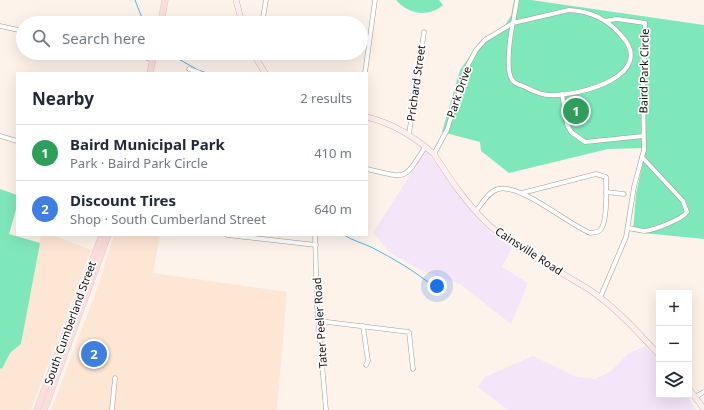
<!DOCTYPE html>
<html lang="en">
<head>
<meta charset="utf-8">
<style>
  :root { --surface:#fff; --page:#f6f6f7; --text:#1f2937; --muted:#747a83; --line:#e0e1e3; --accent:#d93025 }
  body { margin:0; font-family:"Noto Sans",sans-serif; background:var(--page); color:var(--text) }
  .controls { position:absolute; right:12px; bottom:12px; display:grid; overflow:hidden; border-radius:0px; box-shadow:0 4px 16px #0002 }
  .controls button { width:36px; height:36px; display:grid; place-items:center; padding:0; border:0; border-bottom:1px solid var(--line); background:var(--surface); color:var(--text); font:20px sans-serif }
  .you { position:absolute; left:437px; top:286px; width:14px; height:14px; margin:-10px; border:3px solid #fff; border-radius:50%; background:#1a73e8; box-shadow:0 0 0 6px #1a73e833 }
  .badge { display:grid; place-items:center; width:26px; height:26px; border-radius:50%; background:var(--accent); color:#fff; font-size:13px; font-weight:700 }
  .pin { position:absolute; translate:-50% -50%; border:2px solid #fff; box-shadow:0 1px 4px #0006 }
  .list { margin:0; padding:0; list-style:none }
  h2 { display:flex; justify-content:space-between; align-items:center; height:52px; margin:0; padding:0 16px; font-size:17px }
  h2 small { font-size:13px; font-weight:400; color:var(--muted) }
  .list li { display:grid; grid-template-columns:26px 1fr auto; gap:12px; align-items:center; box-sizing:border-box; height:56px; padding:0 16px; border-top:1px solid var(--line) }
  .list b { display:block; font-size:15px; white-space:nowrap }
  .list p { margin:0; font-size:13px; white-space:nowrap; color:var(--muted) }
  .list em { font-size:13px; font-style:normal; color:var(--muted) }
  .icon { flex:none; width:22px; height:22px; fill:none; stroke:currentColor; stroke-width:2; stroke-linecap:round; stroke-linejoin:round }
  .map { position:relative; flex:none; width:704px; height:410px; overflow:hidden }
  .search { position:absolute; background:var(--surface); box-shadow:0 4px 16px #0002; left:16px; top:16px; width:352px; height:44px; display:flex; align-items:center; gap:10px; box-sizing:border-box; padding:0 14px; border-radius:22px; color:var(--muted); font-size:15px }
  .panel { position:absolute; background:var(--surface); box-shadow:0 4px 16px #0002; left:16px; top:72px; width:352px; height:164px; border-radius:0px }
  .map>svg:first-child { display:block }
  .built { fill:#fee6d5 }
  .industrial { fill:#f4e5f8 }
  .green { fill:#7fe8ba }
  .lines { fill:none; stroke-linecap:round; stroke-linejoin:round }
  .stream { stroke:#4eb3ea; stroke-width:1 }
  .minor-casing { stroke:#a8998d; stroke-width:5 }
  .secondary-casing { stroke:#a8998d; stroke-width:6 }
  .primary-casing { stroke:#d4d3d2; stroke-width:7 }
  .minor { stroke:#fff; stroke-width:4 }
  .secondary { stroke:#feeeed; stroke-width:5.5 }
  .primary { stroke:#fddddb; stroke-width:6 }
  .labels { text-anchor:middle; stroke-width:3.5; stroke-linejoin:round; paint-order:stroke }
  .street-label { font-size:11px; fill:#110b07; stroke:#fff }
</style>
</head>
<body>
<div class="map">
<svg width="704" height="410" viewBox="0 0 704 410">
  <rect width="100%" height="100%" fill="#fdf3eb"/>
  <g class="built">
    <polygon points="41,235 52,235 91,250 31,410 0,410 0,368 2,369 10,353 21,344"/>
    <polygon points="114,235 160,235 153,273 287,292 277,410 51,410 98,286"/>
  </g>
  <g class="industrial">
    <polygon points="426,150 473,214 491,233 513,246 502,267 528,283 511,324 460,284 423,271 390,253 373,233"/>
    <polygon points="645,346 659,361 659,395 687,395 696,410 508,410 478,387 485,377 533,356 576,377 596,379 611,371 628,354"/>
  </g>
  <g class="green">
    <path d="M396,0H439L443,5C428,18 408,14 396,0Z"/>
    <polygon points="514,0 531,0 704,25 704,239 633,232 636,194 646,148 608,149 509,173 481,151 480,142 442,132 460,70 478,45 505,25 511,16"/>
    <polygon points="0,189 17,195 17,206 9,234 40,243 21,344 10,353 2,369 0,368"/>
  </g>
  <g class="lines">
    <g class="stream">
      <polyline points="135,0 144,23"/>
      <polyline points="168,53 198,70 207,73"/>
      <path d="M344,235C353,241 363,243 373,248C394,259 415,271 434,287"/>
    </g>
    <defs>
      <g id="minor">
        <path d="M569,10C590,11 606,18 620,34C660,75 578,97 549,95C540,95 532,90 523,86C519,85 513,83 511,78C506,67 510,36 513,23Z"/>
        <polyline points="262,23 266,0"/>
        <polyline points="0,26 23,31"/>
        <polyline points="134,53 152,60"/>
        <polyline points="189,69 200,73"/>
        <polyline points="365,73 375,0"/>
        <polyline points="562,94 567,124 571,132 585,142 643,136"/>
        <polyline points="409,134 424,32"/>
        <polyline points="0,136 17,141"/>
        <polyline points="434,154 447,130 467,67 476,50 485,40 513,23 517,0"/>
        <path d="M367,169C407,178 403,182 425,147"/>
        <polyline points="606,192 624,194"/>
        <path d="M476,211C482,204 488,192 498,189C520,183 568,224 590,233C594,232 599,233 601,229C608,219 606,189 606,177L596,174L522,193"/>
        <path d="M628,228C633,229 639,230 644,231C652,231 683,219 687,212L683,201L642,157"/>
        <polyline points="227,235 316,245"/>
        <polyline points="315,235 317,305 326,410"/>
        <polyline points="600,298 626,237 634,187 644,150 643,85 645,23 617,19 605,21"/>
        <polyline points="319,321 409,332 413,369"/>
        <polyline points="363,326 368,361 366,365"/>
        <polyline points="695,397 704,392"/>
        <polyline points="112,410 115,378"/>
      </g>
      <g id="secondary">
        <polyline points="236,0 242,23"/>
        <polyline points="253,53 265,73"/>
        <path d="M367,117C394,124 413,136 434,154C450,179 468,206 490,226C520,252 557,269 590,290C616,308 638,332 659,355"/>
        <polyline points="689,389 704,409"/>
      </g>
      <g id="primary">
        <polyline points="161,23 165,0"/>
        <polyline points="150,73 154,53"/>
        <polyline points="37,410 102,235"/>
        <polyline points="44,410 108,235"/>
      </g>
    </defs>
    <use href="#minor" class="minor-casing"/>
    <use href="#secondary" class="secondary-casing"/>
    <use href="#primary" class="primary-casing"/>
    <use href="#minor" class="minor"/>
    <use href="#secondary" class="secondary"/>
    <use href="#primary" class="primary"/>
  </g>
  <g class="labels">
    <g class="street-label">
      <text transform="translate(644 71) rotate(-89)" y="4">Baird Park Circle</text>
      <text transform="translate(416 83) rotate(-82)" y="4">Prichard Street</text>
      <text transform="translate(459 92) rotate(-71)" y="4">Park Drive</text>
      <text transform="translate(529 251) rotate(33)" y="4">Cainsville Road</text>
      <text transform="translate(70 323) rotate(-70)" y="4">South Cumberland Street</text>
      <text transform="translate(320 323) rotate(-94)" y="4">Tater Peeler Road</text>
    </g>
  </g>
</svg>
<div class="controls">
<button>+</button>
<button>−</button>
<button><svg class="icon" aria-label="layers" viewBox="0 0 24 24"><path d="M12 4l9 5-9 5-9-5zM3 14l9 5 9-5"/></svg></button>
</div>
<div class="you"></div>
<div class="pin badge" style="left:576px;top:111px;background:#2e9e5b">1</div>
<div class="pin badge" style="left:94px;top:354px;background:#3f7fe0">2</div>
<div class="search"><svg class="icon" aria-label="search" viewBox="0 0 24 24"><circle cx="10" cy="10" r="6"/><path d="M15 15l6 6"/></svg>Search here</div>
<section class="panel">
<h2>Nearby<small>2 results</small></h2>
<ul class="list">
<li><span class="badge" style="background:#2e9e5b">1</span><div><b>Baird Municipal Park</b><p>Park · Baird Park Circle</p></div><em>410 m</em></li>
<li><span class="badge" style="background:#3f7fe0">2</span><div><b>Discount Tires</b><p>Shop · South Cumberland Street</p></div><em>640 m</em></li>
</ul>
</section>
</div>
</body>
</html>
